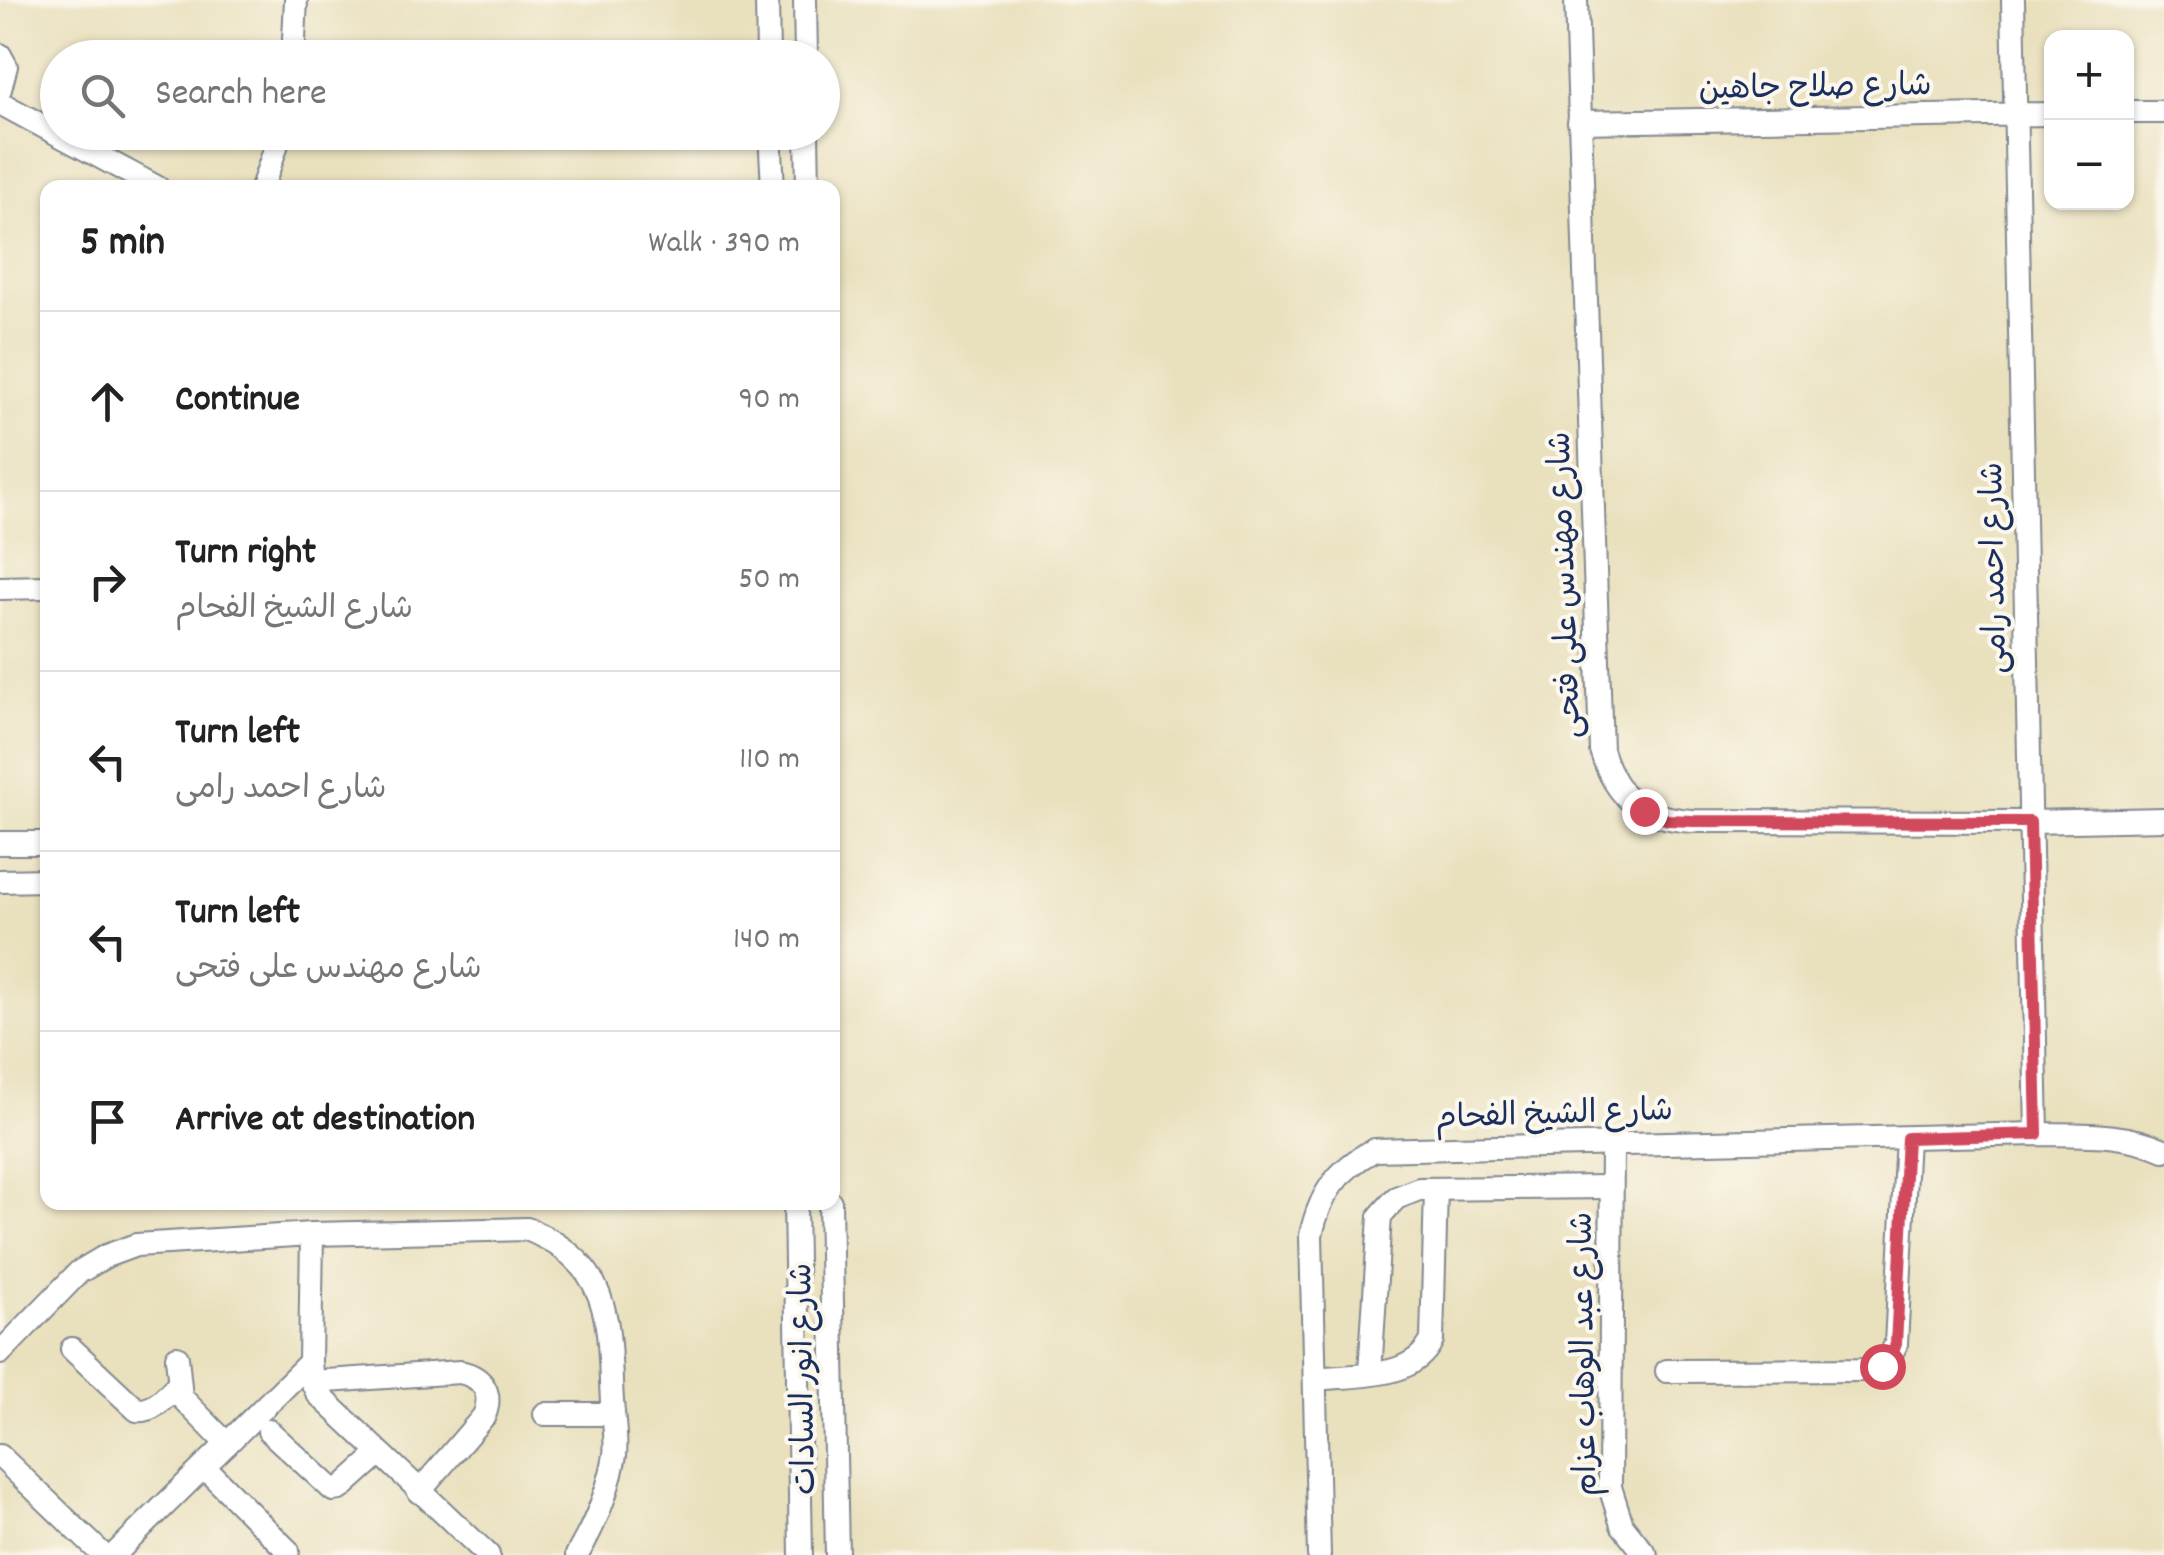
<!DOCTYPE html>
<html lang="en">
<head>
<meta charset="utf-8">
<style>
  :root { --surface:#fff; --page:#f2f2f2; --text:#222; --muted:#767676; --line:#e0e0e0 }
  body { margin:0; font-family:Dekko,"Playpen Sans Arabic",sans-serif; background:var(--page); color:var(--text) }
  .controls { position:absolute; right:30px; top:30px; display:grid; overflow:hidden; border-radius:20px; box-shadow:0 2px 8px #0004 }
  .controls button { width:90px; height:90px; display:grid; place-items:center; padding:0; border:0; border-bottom:2px solid var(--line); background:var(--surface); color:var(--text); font:50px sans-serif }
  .stop { position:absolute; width:30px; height:30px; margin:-22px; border:8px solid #d1495b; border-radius:50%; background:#fff }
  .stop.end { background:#d1495b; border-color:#fff; box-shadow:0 2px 10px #0008 }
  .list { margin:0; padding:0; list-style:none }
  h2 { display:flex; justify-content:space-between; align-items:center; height:130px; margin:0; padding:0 40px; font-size:42px }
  h2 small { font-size:32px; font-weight:400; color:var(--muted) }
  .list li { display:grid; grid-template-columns:65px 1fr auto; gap:30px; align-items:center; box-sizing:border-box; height:180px; padding:0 40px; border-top:2px solid var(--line) }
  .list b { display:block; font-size:38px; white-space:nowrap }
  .list p { margin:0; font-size:32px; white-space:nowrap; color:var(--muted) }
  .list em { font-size:32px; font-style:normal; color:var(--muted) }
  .icon { flex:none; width:55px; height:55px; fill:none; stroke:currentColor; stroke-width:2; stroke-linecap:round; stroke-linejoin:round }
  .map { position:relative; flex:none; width:2164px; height:1555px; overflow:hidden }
  .search { position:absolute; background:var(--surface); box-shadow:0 2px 8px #0004; left:40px; top:40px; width:800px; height:110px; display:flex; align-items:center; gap:25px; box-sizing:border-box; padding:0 35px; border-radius:55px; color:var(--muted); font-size:38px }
  .panel { position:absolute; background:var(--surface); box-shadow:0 2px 8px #0004; left:40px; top:180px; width:800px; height:1030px; border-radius:20px }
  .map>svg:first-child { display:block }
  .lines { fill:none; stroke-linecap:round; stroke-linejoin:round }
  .minor-casing { stroke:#82888e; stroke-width:26 }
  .minor { stroke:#fff; stroke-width:22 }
  .route { stroke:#d1495b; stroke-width:12 }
  .labels { text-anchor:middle; stroke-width:8; stroke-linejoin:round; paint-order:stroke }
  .street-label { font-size:32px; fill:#1b2f5e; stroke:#fbf7ec }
</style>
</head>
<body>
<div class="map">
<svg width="2164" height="1555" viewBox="0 0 2164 1555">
  <rect width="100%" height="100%" fill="#fbf7ec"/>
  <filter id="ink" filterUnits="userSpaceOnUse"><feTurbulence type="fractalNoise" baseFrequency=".01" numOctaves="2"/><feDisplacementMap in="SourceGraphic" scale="20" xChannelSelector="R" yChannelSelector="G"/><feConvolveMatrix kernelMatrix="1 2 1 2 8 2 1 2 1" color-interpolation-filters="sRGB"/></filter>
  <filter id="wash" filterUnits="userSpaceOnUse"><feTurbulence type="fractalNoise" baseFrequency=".0048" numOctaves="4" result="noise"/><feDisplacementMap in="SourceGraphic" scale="40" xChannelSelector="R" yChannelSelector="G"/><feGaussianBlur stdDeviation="2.25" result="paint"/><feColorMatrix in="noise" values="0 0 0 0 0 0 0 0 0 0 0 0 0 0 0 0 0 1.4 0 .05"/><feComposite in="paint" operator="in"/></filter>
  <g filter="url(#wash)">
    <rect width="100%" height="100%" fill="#e9e0bd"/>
  </g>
  <g filter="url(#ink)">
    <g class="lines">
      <defs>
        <g id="minor">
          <polyline points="767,0 768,58"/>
          <polyline points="805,0 806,58"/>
          <path d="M1576,0L1601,750C1616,799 1641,818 1693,821L2030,822L2164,819"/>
          <polyline points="2013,0 2037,1134"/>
          <polyline points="0,55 6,66 0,89"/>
          <polyline points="293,58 296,0"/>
          <polyline points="0,103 158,188"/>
          <polyline points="2126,112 2164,112"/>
          <polyline points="1579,122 2052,114"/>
          <polyline points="770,132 773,188"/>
          <polyline points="807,132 808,188"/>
          <polyline points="262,188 281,132"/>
          <polyline points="0,588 48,587"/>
          <polyline points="0,843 48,843"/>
          <polyline points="0,881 48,880"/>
          <polyline points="1612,1142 1610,1487 1622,1525 1646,1555"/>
          <polyline points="795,1202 801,1555"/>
          <polyline points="830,1202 837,1555"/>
          <polyline points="312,1234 310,1362 312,1382 318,1394 488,1555"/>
          <path d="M72,1349L137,1410C154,1412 166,1396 178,1384"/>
          <path d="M0,1353L79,1272L106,1256L136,1245L312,1234L527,1229C551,1239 573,1252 588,1274C613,1310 609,1359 612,1401C613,1418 617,1438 615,1455C609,1490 595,1524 577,1555"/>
          <polyline points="177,1357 181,1397 227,1444"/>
          <polyline points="1667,1371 1873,1370 1888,1360 1896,1344 1907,1138"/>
          <polyline points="1370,1373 1380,1216 1396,1198 1419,1189 1611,1187"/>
          <path d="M1315,1379C1354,1374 1413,1381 1432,1340L1436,1189"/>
          <path d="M312,1382L460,1372C484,1377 493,1394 484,1416L419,1492"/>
          <polyline points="545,1414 613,1414"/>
          <polyline points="269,1431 333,1490 340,1489 379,1454"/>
          <polyline points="0,1456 103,1555"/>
          <polyline points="204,1467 288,1551"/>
          <polyline points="114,1555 310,1362"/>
          <path d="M1319,1555L1311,1235C1320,1194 1337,1170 1374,1150L2037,1134C2080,1135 2125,1132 2164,1150"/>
        </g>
      </defs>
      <use href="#minor" class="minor-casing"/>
      <use href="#minor" class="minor"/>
    </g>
  </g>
  <g class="lines" filter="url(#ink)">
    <polyline class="route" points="1644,811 1668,820 1693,821 2030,822 2037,1134 1907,1138 1896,1344 1893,1352 1882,1366"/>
  </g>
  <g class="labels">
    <g class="street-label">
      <text transform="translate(1815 85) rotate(-1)" y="11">شارع صلاح جاهين</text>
      <text transform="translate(1992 568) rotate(-91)" y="11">شارع احمد رامى</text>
      <text transform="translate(1563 585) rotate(-92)" y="11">شارع مهندس على فتحى</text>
      <text transform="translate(1554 1112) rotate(-2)" y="11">شارع الشيخ الفحام</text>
      <text transform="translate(1582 1354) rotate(-91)" y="11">شارع عبد الوهاب عزام</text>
      <text transform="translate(801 1379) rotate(-91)" y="11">شارع انور السادات</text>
    </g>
  </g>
</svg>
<div class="controls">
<button>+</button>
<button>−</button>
</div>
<div class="stop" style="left:1882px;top:1366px"></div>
<div class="stop end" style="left:1644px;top:811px"></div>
<div class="search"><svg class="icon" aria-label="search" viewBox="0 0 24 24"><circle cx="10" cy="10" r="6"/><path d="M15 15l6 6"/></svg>Search here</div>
<section class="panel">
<h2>5 min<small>Walk · 390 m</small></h2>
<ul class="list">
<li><svg class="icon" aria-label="ahead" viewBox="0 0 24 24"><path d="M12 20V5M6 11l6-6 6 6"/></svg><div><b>Continue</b></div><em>90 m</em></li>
<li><svg class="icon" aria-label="right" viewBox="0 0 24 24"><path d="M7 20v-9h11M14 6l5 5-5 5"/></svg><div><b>Turn right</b><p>شارع الشيخ الفحام</p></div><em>50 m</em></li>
<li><svg class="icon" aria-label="left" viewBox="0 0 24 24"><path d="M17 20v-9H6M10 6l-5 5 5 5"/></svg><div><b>Turn left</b><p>شارع احمد رامى</p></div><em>110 m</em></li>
<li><svg class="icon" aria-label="left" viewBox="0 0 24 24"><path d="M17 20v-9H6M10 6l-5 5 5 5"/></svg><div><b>Turn left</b><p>شارع مهندس على فتحى</p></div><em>140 m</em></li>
<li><svg class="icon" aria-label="arrive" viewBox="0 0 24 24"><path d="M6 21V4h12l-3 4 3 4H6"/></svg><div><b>Arrive at destination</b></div></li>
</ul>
</section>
</div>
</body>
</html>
